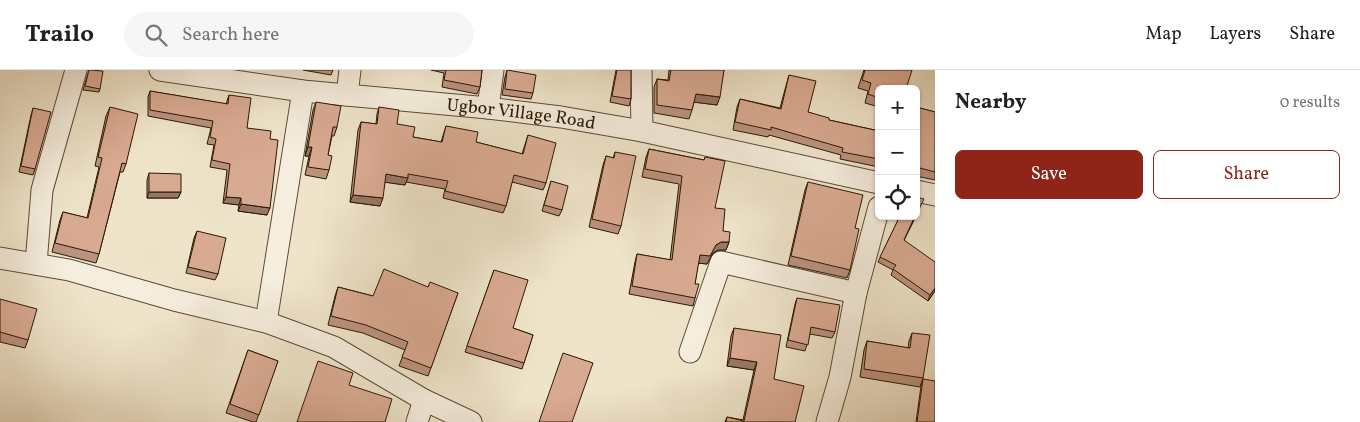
<!DOCTYPE html>
<html lang="en">
<head>
<meta charset="utf-8">
<style>
  :root { --surface:#fff; --page:#f6f6f6; --text:#202124; --muted:#757577; --line:#e0e0e0; --accent:#8f2418 }
  body { margin:0; font-family:Vollkorn,serif; background:var(--page); color:var(--text) }
  .controls { position:absolute; right:15px; top:15px; display:grid; overflow:hidden; border-radius:8px; box-shadow:0 1px 4px #0004 }
  .controls button { width:45px; height:45px; display:grid; place-items:center; padding:0; border:0; border-bottom:1px solid var(--line); background:var(--surface); color:var(--text); font:25px sans-serif }
  .list { margin:0; padding:0; list-style:none }
  h2 { display:flex; justify-content:space-between; align-items:center; height:65px; margin:0; padding:0 20px; font-size:21px }
  h2 small { font-size:16px; font-weight:400; color:var(--muted) }
  .actions { display:flex; gap:10px; padding:15px 20px }
  .actions a { flex:1; padding:11px 0; border:1px solid var(--accent); border-radius:8px; text-align:center; font-size:18px; color:var(--accent) }
  .actions .main { background:var(--accent); color:#fff }
  .icon { flex:none; width:28px; height:28px; fill:none; stroke:currentColor; stroke-width:2; stroke-linecap:round; stroke-linejoin:round }
  .map { position:relative; flex:none; width:935px; height:352px; overflow:hidden }
  header { display:flex; align-items:center; gap:30px; box-sizing:border-box; height:70px; padding:0 25px; background:var(--surface); border-bottom:1px solid var(--line) }
  header strong { font-size:24px }
  nav { display:flex; gap:28px; margin-inline-start:auto; font-size:18px }
  .search { width:350px; height:45px; background:var(--page); display:flex; align-items:center; gap:12px; box-sizing:border-box; padding:0 18px; border-radius:28px; color:var(--muted); font-size:19px }
  main { display:flex }
  aside { flex:1; background:var(--surface) }
  .map>svg:first-child { display:block }
  .lines { fill:none; stroke-linecap:round; stroke-linejoin:round }
  .minor-casing { stroke:#5b4b36; stroke-width:23 }
  .minor { stroke:#f5eddd; stroke-width:21 }
  .wall { fill:#bb927e; stroke:#2a1804 }
  .shaded-wall { fill:#987766; stroke:#2a1804 }
  .building { fill:#d9aa92; stroke:#2a1804 }
  .labels { text-anchor:middle; stroke-width:5; stroke-linejoin:round; paint-order:stroke }
  .street-label { font-size:18px; fill:#2a1804; stroke:#f5eddd }
</style>
</head>
<body>
<header>
<strong>Trailo</strong>
<div class="search"><svg class="icon" aria-label="search" viewBox="0 0 24 24"><circle cx="10" cy="10" r="6"/><path d="M15 15l6 6"/></svg>Search here</div>
<nav><a>Map</a><a>Layers</a><a>Share</a></nav>
</header>
<main>
<div class="map">
<svg width="935" height="352" viewBox="0 0 935 352">
  <rect width="100%" height="100%" fill="#efe4ca"/>
  <filter id="stains"><feTurbulence type="fractalNoise" baseFrequency=".004" numOctaves="4"/><feColorMatrix values="0 0 0 0 .2 0 0 0 0 .09 0 0 0 0 .02 0 0 0 .5 -.17"/></filter>
  <radialGradient id="worn" r=".72"><stop offset=".6" stop-color="#630" stop-opacity="0"/><stop offset="1" stop-color="#630" stop-opacity=".3"/></radialGradient>
  <g class="lines">
    <defs>
      <g id="minor">
        <path id="s1" d="M160,0L303,21L488,38L561,47L642,61L879,113"/>
        <polyline points="641,0 642,61"/>
        <polyline points="347,25 350,0"/>
        <polyline points="488,38 493,0"/>
        <polyline points="916,121 935,125"/>
        <polyline points="0,188 69,200 174,230 266,252 334,277 424,330 471,352"/>
        <polyline points="36,194 42,120 76,0"/>
        <polyline points="266,252 303,21"/>
        <polyline points="690,282 721,192 856,223"/>
        <polyline points="417,352 424,330"/>
        <polyline points="827,352 840,307 856,223 879,137"/>
      </g>
    </defs>
    <use href="#minor" class="minor-casing"/>
    <use href="#minor" class="minor"/>
  </g>
  <g class="wall">
    <polygon points="89,0 100,19 99,22 83,20"/>
    <polygon points="303,0 333,0 331,5"/>
    <polygon points="431,0 482,0 480,17 477,24 442,17 444,3"/>
    <polygon points="507,0 533,23 531,29 502,25 505,7"/>
    <polygon points="616,0 631,0 631,29 629,36 610,32"/>
    <polygon points="669,0 724,0 717,35 694,32 692,40 689,49 654,43 654,17 657,9 668,10"/>
    <polygon points="864,0 879,19 879,37 865,33 868,21 858,18"/>
    <polygon points="789,5 808,42 829,50 879,61 879,97 840,89 841,85 769,65 768,67 733,60 737,37 740,29 780,38 787,12"/>
    <polygon points="150,21 226,34 229,25 247,58 270,69 267,145 238,141 239,135 223,133 227,100 210,97 214,75 207,74 211,58 148,46 148,27"/>
    <polygon points="316,32 337,57 334,66 332,66 328,85 329,100 326,109 305,105 309,86 305,86 313,40"/>
    <polygon points="110,37 126,94 123,102 120,102 99,184 96,193 52,182 60,150 63,142 87,148 99,97 95,96 106,46"/>
    <polygon points="379,37 397,54 413,67 441,72 446,56 476,72 522,84 528,65 546,113 543,120 512,112 506,136 503,143 443,128 445,119 406,112 405,115 385,112 380,136 350,132 358,60 361,52 376,54 377,44"/>
    <polygon points="916,37 935,42 935,110 916,106"/>
    <polygon points="33,38 35,99 33,105 19,102 31,45"/>
    <polygon points="649,79 704,90 705,87 715,138 723,161 729,172 726,180 718,180 713,183 707,194 698,193 695,214 695,228 693,236 629,224 635,192 637,184 670,190 679,114 642,107 646,87"/>
    <polygon points="615,82 621,156 618,164 589,157 603,95 606,86 613,88"/>
    <polygon points="149,103 181,122 178,128 147,128 147,110"/>
    <polygon points="551,111 562,140 559,146 542,141"/>
    <polygon points="808,112 855,158 850,200 847,208 788,195 805,120"/>
    <polygon points="900,146 916,146 904,170 935,221 928,231 891,205 893,200 878,192"/>
    <polygon points="197,161 218,204 215,210 186,203 194,168"/>
    <polygon points="494,200 513,258 533,265 522,299 465,282"/>
    <polygon points="338,217 373,226 428,217 458,223 428,306 399,296 405,280 363,263 328,255 335,226"/>
    <polygon points="797,228 835,262 832,268 810,264 805,281 786,277 795,234"/>
    <polygon points="0,229 28,270 25,278 0,272"/>
    <polygon points="734,258 774,309 795,352 725,352 727,347 743,350 754,300 727,296 731,266"/>
    <polygon points="912,263 923,308 920,317 860,307 864,280 867,271 908,278 909,271"/>
    <polygon points="248,280 278,291 256,352 253,352 226,343"/>
    <polygon points="923,309 935,352 916,352 921,316"/>
  </g>
  <g class="shaded-wall">
    <polygon points="696,24 720,27 717,35 693,32"/>
    <polygon points="308,77 312,77 309,86 305,86"/>
    <polygon points="386,104 408,108 405,115 383,112"/>
    <polygon points="149,122 181,122 178,128 147,128"/>
    <polygon points="353,125 383,128 380,136 350,132"/>
    <polygon points="226,127 241,128 239,135 223,133"/>
    <polygon points="241,134 270,138 267,145 238,141"/>
    <polygon points="915,146 916,146 901,176 904,170"/>
    <polygon points="721,172 729,172 726,180 718,180 713,183 707,194 697,193 700,185"/>
    <polygon points="935,218 935,221 928,231 930,225"/>
    <polygon points="730,288 757,292 754,300 727,296"/>
  </g>
  <g class="building">
    <polygon points="89,0 103,1 100,19 85,16"/>
    <polygon points="446,0 482,0 480,17 444,10"/>
    <polygon points="507,0 536,5 533,23 505,19"/>
    <polygon points="617,0 631,0 631,29 612,26"/>
    <polygon points="671,0 724,0 720,27 696,24 692,40 657,35 657,9 669,11"/>
    <polygon points="865,0 912,0 906,19 879,19 879,28 868,24 871,13 862,10"/>
    <polygon points="789,5 816,11 808,42 829,48 829,50 879,61 879,89 842,82 843,78 771,57 771,60 735,52 740,29 781,39"/>
    <polygon points="150,21 228,34 229,25 251,28 247,58 271,61 270,69 278,70 270,138 241,134 241,128 226,127 230,94 212,90 216,69 210,67 213,51 150,40"/>
    <polygon points="316,32 341,36 337,57 333,57 328,85 332,86 329,100 308,97 312,77 308,77"/>
    <polygon points="110,37 138,44 126,94 122,93 99,184 55,173 63,142 88,148 102,88 98,87"/>
    <polygon points="379,37 399,40 397,54 415,57 413,67 442,72 446,56 478,62 476,72 523,84 528,65 556,73 546,113 514,105 506,136 445,121 448,111 408,104 408,108 386,104 383,128 353,125 361,52 377,54"/>
    <polygon points="916,37 935,42 935,102 916,97"/>
    <polygon points="33,38 51,42 35,99 21,96"/>
    <polygon points="649,79 704,90 705,87 725,91 715,138 725,139 723,161 730,162 729,172 721,172 716,175 710,186 700,185 695,214 699,214 695,228 632,216 637,184 672,190 682,106 645,99"/>
    <polygon points="615,82 636,86 621,156 592,149 606,86 614,88"/>
    <polygon points="149,103 181,104 181,122 149,122"/>
    <polygon points="551,111 568,116 562,140 544,135"/>
    <polygon points="808,112 863,125 855,158 859,159 850,200 791,186"/>
    <polygon points="916,127 924,129 916,145"/>
    <polygon points="900,146 915,146 904,170 935,192 935,218 930,225 893,199 896,195 880,187"/>
    <polygon points="197,161 226,168 218,204 188,197"/>
    <polygon points="384,199 428,217 430,212 458,223 431,298 402,287 408,272 366,255 331,246 338,217 373,226"/>
    <polygon points="494,200 528,210 513,258 533,265 524,293 467,276"/>
    <polygon points="797,228 840,235 835,262 811,257 808,275 788,270"/>
    <polygon points="0,229 37,239 28,270 0,262"/>
    <polygon points="734,258 781,265 774,309 804,316 795,352 726,352 727,347 744,351 757,292 730,288"/>
    <polygon points="912,263 930,265 923,308 864,299 867,271 910,278"/>
    <polygon points="248,280 278,291 259,345 230,334"/>
    <polygon points="563,283 593,293 572,352 539,352"/>
    <polygon points="318,291 353,303 349,315 392,329 385,352 297,352"/>
    <polygon points="923,309 935,311 935,352 917,352"/>
  </g>
  <g class="labels">
    <g class="street-label">
      <text dy="6" stroke="none"><textPath href="#s1" startOffset="364">Ugbor Village Road</textPath></text>
    </g>
  </g>
  <rect width="100%" height="100%" filter="url(#stains)"/>
  <rect width="100%" height="100%" fill="url(#worn)"/>
</svg>
<div class="controls">
<button>+</button>
<button>−</button>
<button><svg class="icon" aria-label="locate" viewBox="0 0 24 24"><circle cx="12" cy="12" r="6"/><path d="M12 2v4M12 18v4M2 12h4M18 12h4"/></svg></button>
</div>
</div>
<aside>
<h2>Nearby<small>0 results</small></h2>
<ul class="list">
</ul>
<div class="actions"><a class="main">Save</a><a>Share</a></div>
</aside>
</main>
</body>
</html>
